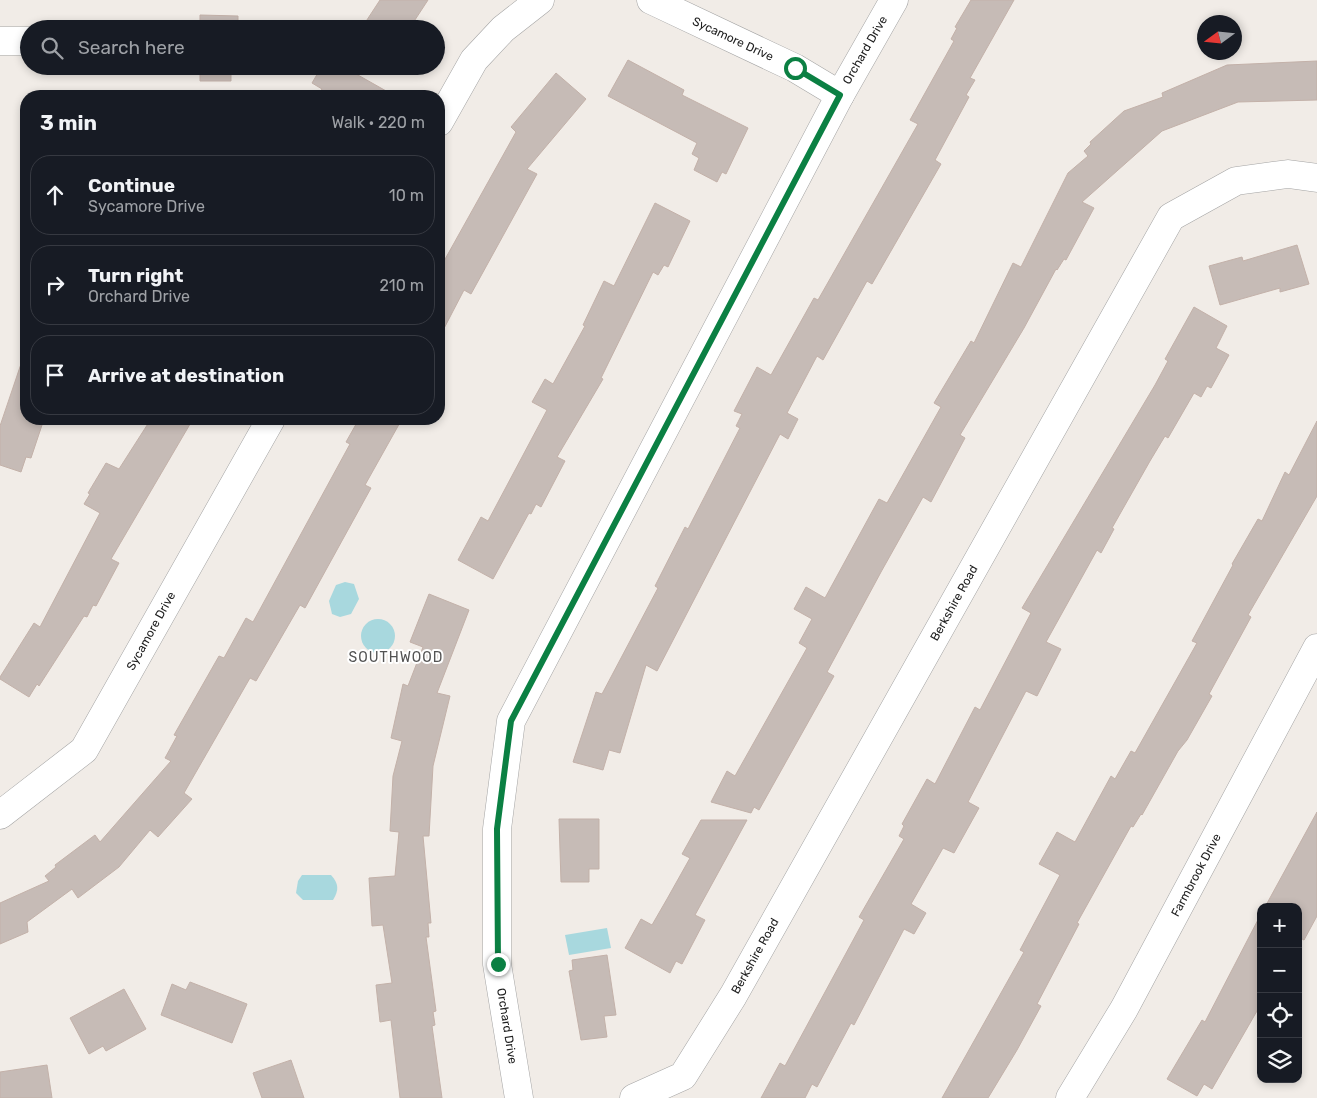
<!DOCTYPE html>
<html lang="en">
<head>
<meta charset="utf-8">
<style>
  :root { --surface:#171b24; --page:#242831; --text:#f1f3f6; --muted:#9ea1a6; --line:#363941 }
  body { margin:0; font-family:Rubik,sans-serif; background:var(--page); color:var(--text) }
  .controls { position:absolute; right:15px; bottom:15px; display:grid; overflow:hidden; border-radius:10px; box-shadow:0 2px 8px #0003 }
  .controls button { width:45px; height:45px; display:grid; place-items:center; padding:0; border:0; border-bottom:1px solid var(--line); background:var(--surface); color:var(--text); font:25px sans-serif }
  .compass { position:absolute; left:1197px; top:15px; width:45px; height:45px; border-radius:50%; background:var(--surface); box-shadow:0 2px 8px #0003; rotate:255deg }
  .stop { position:absolute; width:15px; height:15px; margin:-11px; border:4px solid #0b8043; border-radius:50%; background:#fff }
  .stop.end { background:#0b8043; border-color:#fff; box-shadow:0 1px 5px #0008 }
  .list { margin:0; padding:0; list-style:none }
  h2 { display:flex; justify-content:space-between; align-items:center; height:65px; margin:0; padding:0 20px; font-size:21px }
  h2 small { font-size:16px; font-weight:400; color:var(--muted) }
  .list li { display:grid; grid-template-columns:32px 1fr auto; gap:15px; align-items:center; box-sizing:border-box; height:80px; margin:0 10px 10px; padding:0 10px; border:1px solid var(--line); border-radius:20px }
  .list b { display:block; font-size:19px; white-space:nowrap }
  .list p { margin:0; font-size:16px; white-space:nowrap; color:var(--muted) }
  .list em { font-size:16px; font-style:normal; color:var(--muted) }
  .icon { flex:none; width:28px; height:28px; fill:none; stroke:currentColor; stroke-width:2; stroke-linecap:round; stroke-linejoin:round }
  .map { position:relative; flex:none; width:1317px; height:1098px; overflow:hidden }
  .search { position:absolute; background:var(--surface); box-shadow:0 2px 8px #0003; left:20px; top:20px; width:425px; height:55px; display:flex; align-items:center; gap:12px; box-sizing:border-box; padding:0 18px; border-radius:28px; color:var(--muted); font-size:19px }
  .panel { position:absolute; background:var(--surface); box-shadow:0 2px 8px #0003; left:20px; top:90px; width:425px; height:335px; border-radius:20px }
  .map>svg:first-child { display:block }
  .water { fill:#a8d8de }
  .building { fill:#c6bbb6; stroke:#c3b1a9 }
  .lines { fill:none; stroke-linecap:round; stroke-linejoin:round }
  .minor-casing { stroke:#a4a4a4; stroke-width:29 }
  .minor { stroke:#fff; stroke-width:28 }
  .route { stroke:#0b8043; stroke-width:6 }
  .labels { text-anchor:middle; stroke-width:4; stroke-linejoin:round; paint-order:stroke }
  .street-label { font-size:12px; fill:#202020; stroke:#fff }
  .neighbourhood-label { font-size:14px; letter-spacing:1px; fill:#535353; stroke:#fff }
</style>
</head>
<body>
<div class="map">
<svg width="1317" height="1098" viewBox="0 0 1317 1098">
  <rect width="100%" height="100%" fill="#f1ece7"/>
  <g class="water">
    <polygon points="345,582 354,584 359,599 351,614 340,617 332,614 329,601 336,585"/>
    <circle cx="378" cy="636" r="17"/>
    <path d="M302,875H331C339,884 339,890 333,900H303L296,893L298,881Z"/>
    <polygon points="607,928 611,948 569,955 565,935"/>
  </g>
  <g class="building">
    <polygon points="380,0 428,0 409,29 361,29"/>
    <polygon points="971,0 1014,0 970,78 975,80 966,95 969,97 935,160 941,164 872,284 867,281 823,360 817,356 787,413 798,419 788,439 780,434 657,671 646,665 620,753 609,750 603,770 573,762 596,692 602,694 658,588 655,586 685,527 688,529 740,428 736,426 742,414 734,411 757,367 771,375 814,298 818,300 918,124 910,120 954,41 951,39 957,28 955,27"/>
    <polygon points="200,15 238,16 238,29 200,29"/>
    <polygon points="628,60 684,90 682,95 748,128 726,174 722,172 717,182 694,170 699,158 692,154 697,143 608,96"/>
    <polygon points="1317,61 1317,100 1238,102 1162,131 1082,202 1094,208 1066,260 1064,259 1057,270 1056,269 1024,328 960,435 965,438 931,502 923,497 881,572 827,672 834,676 759,810 754,807 751,813 711,802 727,771 735,776 807,648 799,643 812,619 794,609 806,587 825,598 879,499 887,503 941,407 934,403 971,341 974,343 1013,263 1021,267 1068,173 1088,156 1084,151 1091,144 1090,142 1124,111 1163,97 1162,93 1227,65"/>
    <polygon points="200,66 238,66 238,67 231,67 231,81 200,81"/>
    <polygon points="322,66 342,66 395,96 317,96 322,89 312,83"/>
    <polygon points="556,73 586,99 527,169 537,174 471,294 464,290 439,338 439,270 516,132 511,127"/>
    <polygon points="655,203 690,221 668,267 664,265 658,275 653,272 601,378 603,379 557,457 565,461 541,507 536,504 531,514 529,513 493,579 458,560 481,517 488,521 547,410 532,402 545,379 553,384 585,326 583,325 604,281 614,286"/>
    <polygon points="1297,245 1309,284 1280,292 1280,288 1220,305 1209,266 1242,257 1243,261"/>
    <polygon points="1194,307 1227,326 1216,348 1229,355 1211,388 1207,386 1201,397 1194,393 1168,438 1165,436 1150,461 1112,528 1114,529 1101,553 1097,550 1046,642 1061,649 1037,696 1026,691 968,802 979,808 954,853 943,848 911,904 926,913 914,934 904,929 854,1025 851,1023 817,1087 812,1084 805,1098 761,1098 780,1063 785,1066 864,920 859,917 904,839 899,836 904,826 902,824 927,779 935,784 975,707 980,710 1031,613 1022,608 1155,385 1168,361 1165,359"/>
    <polygon points="22,361 26,362 26,419 44,419 31,458 26,457 21,472 0,465 0,426"/>
    <polygon points="151,419 193,419 111,559 119,563 96,606 93,605 87,617 84,616 39,686 37,684 29,697 0,679 0,677 34,623 40,627 100,513 84,504 90,494 88,493 106,463 119,469"/>
    <polygon points="359,419 402,419 365,485 371,488 305,608 300,605 256,681 250,678 184,793 192,799 158,837 150,830 119,867 78,898 72,889 27,922 28,932 0,944 0,903 49,881 45,876 56,867 55,865 95,835 100,842 171,761 165,758 177,736 174,735 219,656 224,658 246,618 253,622 350,444 346,442"/>
    <polygon points="1317,421 1317,496 1248,615 1251,617 1209,694 1212,696 1187,740 1178,751 1142,815 1141,814 1133,827 1131,826 1077,923 1079,924 1037,1004 1041,1006 1017,1050 988,1098 942,1098 1024,952 1020,950 1060,875 1039,864 1057,832 1075,842 1111,776 1115,779 1131,751 1135,753 1197,643 1192,641 1233,565 1232,564 1258,519 1262,521 1285,472 1289,475"/>
    <polygon points="429,594 469,610 437,693 450,696 433,766 429,836 423,836 431,923 428,923 429,937 426,937 436,1011 433,1012 435,1025 432,1026 442,1098 400,1098 391,1020 380,1022 376,985 392,983 383,925 372,926 369,878 395,876 399,832 390,831 393,776 402,741 391,738 403,684 408,686 423,647 410,642"/>
    <polygon points="1317,812 1317,916 1304,940 1298,937 1298,907 1265,907"/>
    <polygon points="559,819 599,819 599,869 589,869 589,882 561,882"/>
    <polygon points="701,820 747,820 695,915 705,920 682,964 676,961 670,973 625,948 641,919 652,925 667,899 690,858 682,854"/>
    <polygon points="1261,914 1261,1004 1212,1089 1204,1084 1197,1096 1167,1079 1202,1020 1205,1022"/>
    <polygon points="607,955 616,1015 604,1016 607,1037 581,1040 569,971 573,970 572,960"/>
    <polygon points="190,982 247,1004 232,1043 161,1015 172,984 186,990"/>
    <polygon points="124,989 146,1029 106,1051 103,1046 89,1054 70,1018"/>
    <polygon points="291,1060 304,1098 262,1098 253,1073"/>
    <polygon points="47,1065 52,1098 0,1098 0,1072"/>
  </g>
  <g class="lines">
    <defs>
      <g id="minor">
        <polyline points="651,0 795,68 840,95"/>
        <polyline points="0,41 29,41"/>
        <polyline points="439,122 474,60 503,29 540,0"/>
        <polyline points="0,815 84,750 271,419"/>
        <polyline points="519,1098 497,964 497,829 511,721 840,95 894,0"/>
        <polyline points="634,1098 683,1076 733,996 1171,217 1236,181 1288,174 1317,178"/>
        <polyline points="1070,1098 1124,1009 1317,648"/>
      </g>
    </defs>
    <use href="#minor" class="minor-casing"/>
    <use href="#minor" class="minor"/>
  </g>
  <g class="lines">
    <polyline class="route" points="498,964 497,829 511,721 840,95 795,68"/>
  </g>
  <g class="labels">
    <g class="street-label">
      <text transform="translate(733 39) rotate(25)" y="4">Sycamore Drive</text>
      <text transform="translate(865 50) rotate(-60)" y="4">Orchard Drive</text>
      <text transform="translate(954 603) rotate(-61)" y="4">Berkshire Road</text>
      <text transform="translate(151 631) rotate(-61)" y="4">Sycamore Drive</text>
      <text transform="translate(1196 875) rotate(-62)" y="4">Farmbrook Drive</text>
      <text transform="translate(755 956) rotate(-61)" y="4">Berkshire Road</text>
      <text transform="translate(507 1026) rotate(81)" y="4">Orchard Drive</text>
    </g>
    <g class="neighbourhood-label">
      <text x="396" y="662">SOUTHWOOD</text>
    </g>
  </g>
</svg>
<div class="controls">
<button>+</button>
<button>−</button>
<button><svg class="icon" aria-label="locate" viewBox="0 0 24 24"><circle cx="12" cy="12" r="6"/><path d="M12 2v4M12 18v4M2 12h4M18 12h4"/></svg></button>
<button><svg class="icon" aria-label="layers" viewBox="0 0 24 24"><path d="M12 4l9 5-9 5-9-5zM3 14l9 5 9-5"/></svg></button>
</div>
<svg class="compass" viewBox="-18 -18 36 36"><path d="M0-13l5 13h-10z" fill="#e53935"/><path d="M0 13l5-13h-10z" fill="#9ea1a6"/></svg>
<div class="stop" style="left:795px;top:68px"></div>
<div class="stop end" style="left:498px;top:964px"></div>
<div class="search"><svg class="icon" aria-label="search" viewBox="0 0 24 24"><circle cx="10" cy="10" r="6"/><path d="M15 15l6 6"/></svg>Search here</div>
<section class="panel">
<h2>3 min<small>Walk · 220 m</small></h2>
<ul class="list">
<li><svg class="icon" aria-label="ahead" viewBox="0 0 24 24"><path d="M12 20V5M6 11l6-6 6 6"/></svg><div><b>Continue</b><p>Sycamore Drive</p></div><em>10 m</em></li>
<li><svg class="icon" aria-label="right" viewBox="0 0 24 24"><path d="M7 20v-9h11M14 6l5 5-5 5"/></svg><div><b>Turn right</b><p>Orchard Drive</p></div><em>210 m</em></li>
<li><svg class="icon" aria-label="arrive" viewBox="0 0 24 24"><path d="M6 21V4h12l-3 4 3 4H6"/></svg><div><b>Arrive at destination</b></div></li>
</ul>
</section>
</div>
</body>
</html>
